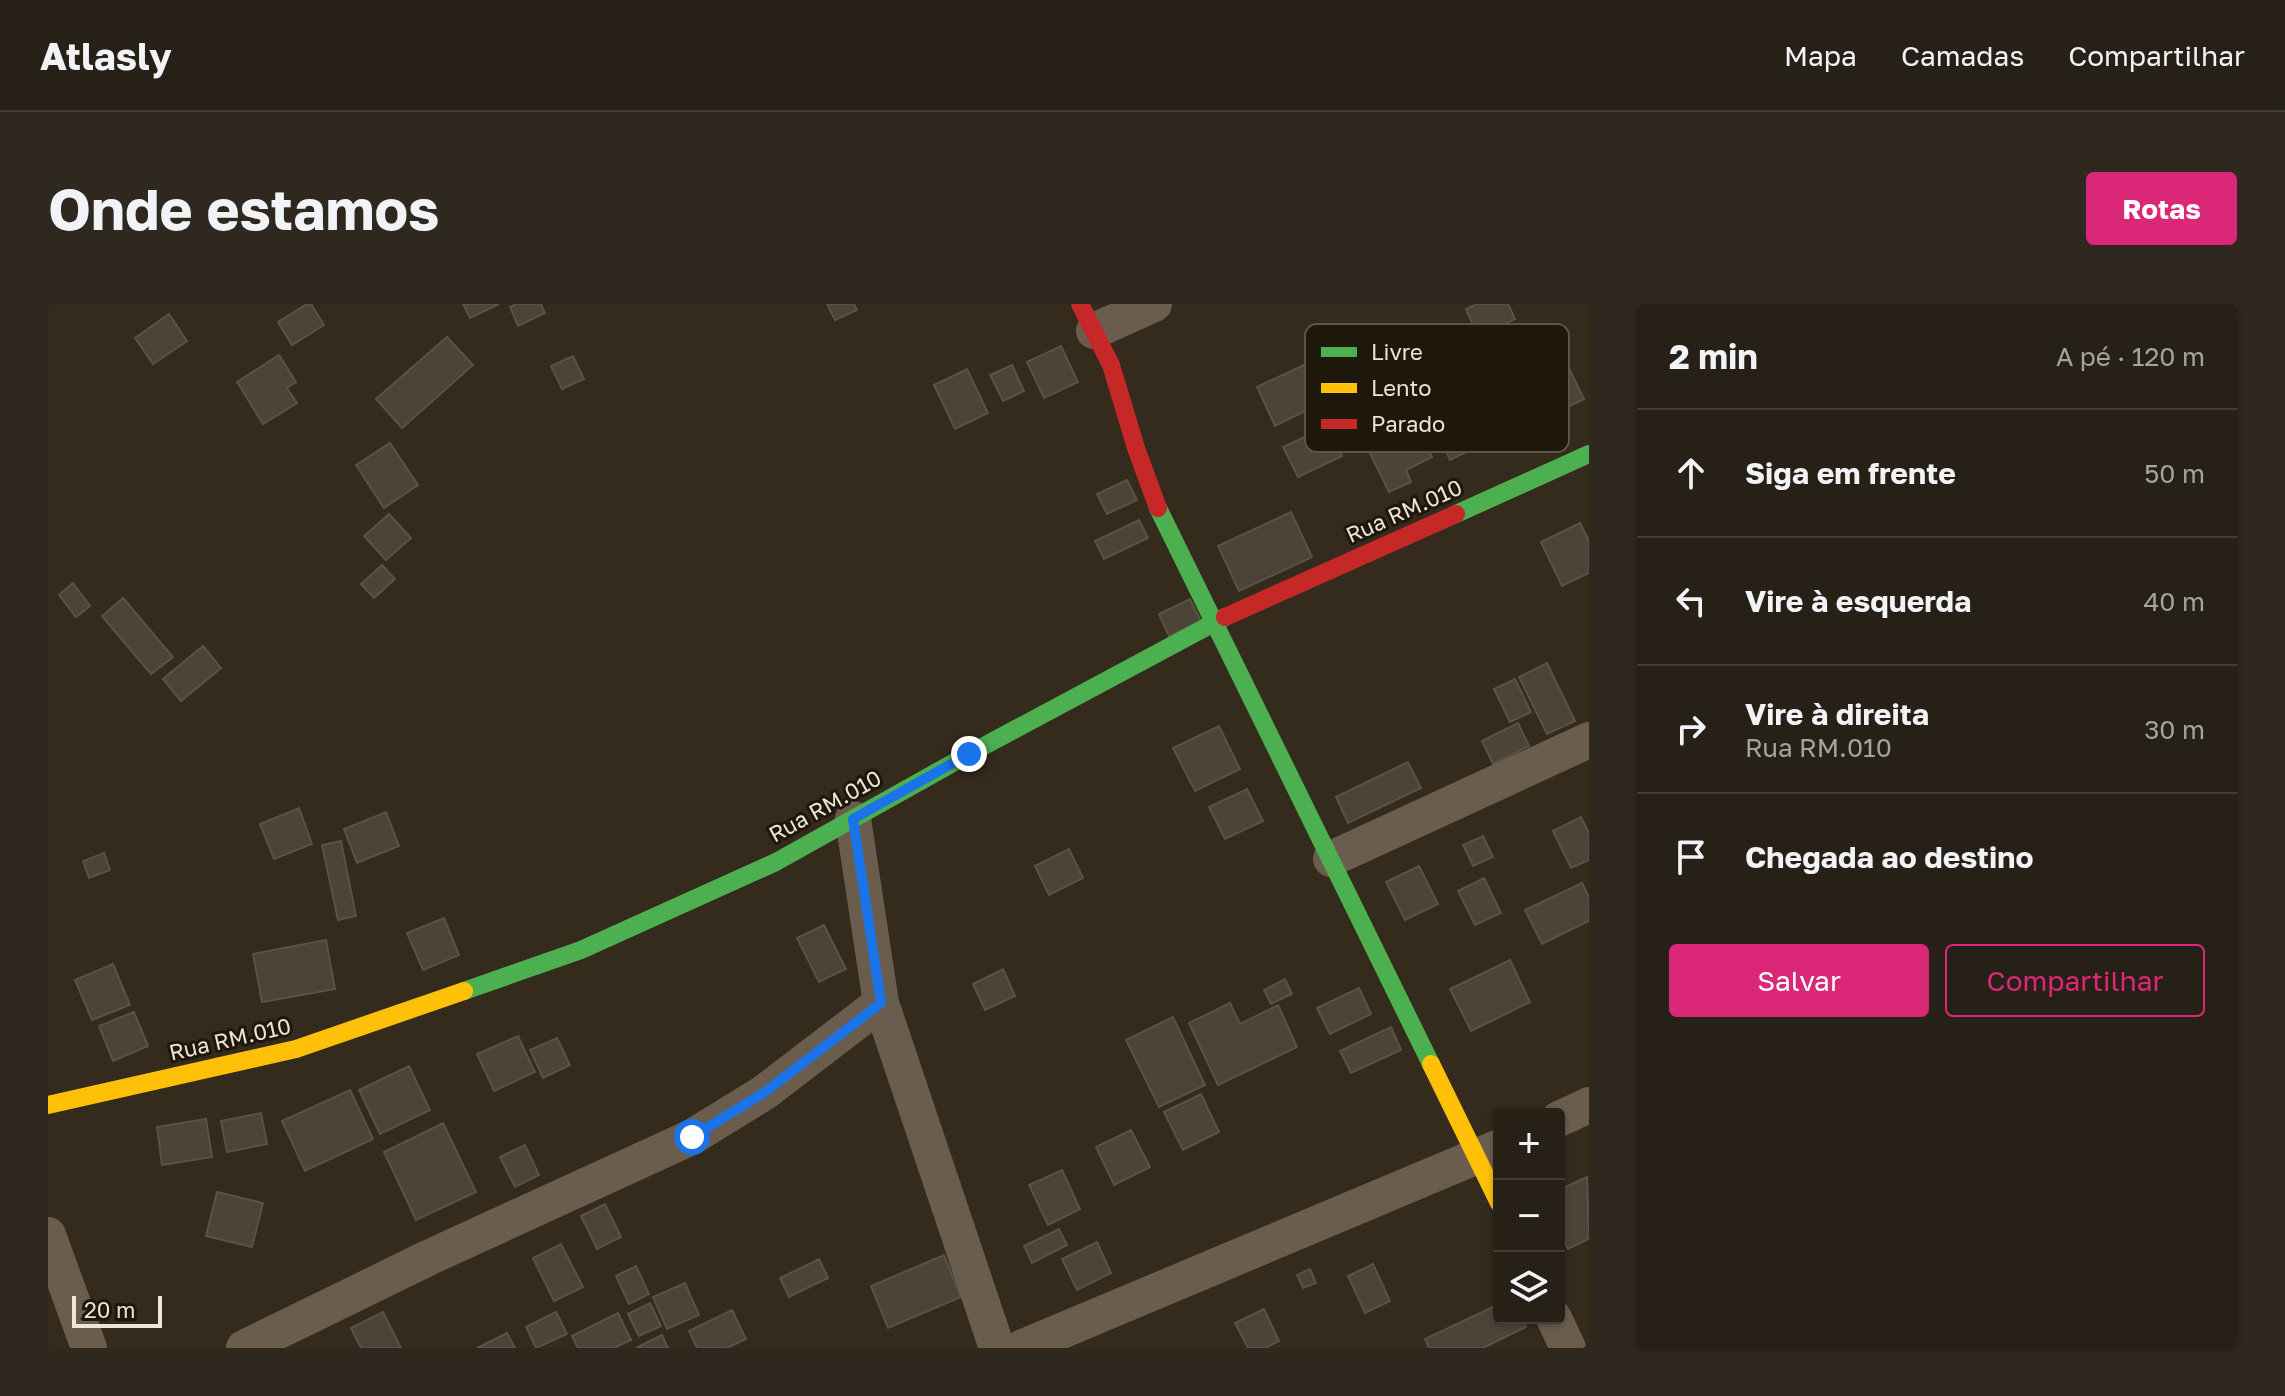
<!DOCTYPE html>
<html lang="pt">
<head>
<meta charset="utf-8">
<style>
  :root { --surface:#272016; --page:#2f281f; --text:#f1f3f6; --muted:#a4a3a1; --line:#433e35; --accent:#db2777 }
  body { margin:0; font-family:"Golos Text",sans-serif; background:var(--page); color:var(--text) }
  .controls { position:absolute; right:24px; bottom:24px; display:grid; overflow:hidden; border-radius:8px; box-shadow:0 2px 6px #0004 }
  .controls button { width:72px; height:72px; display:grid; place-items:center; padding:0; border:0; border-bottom:2px solid var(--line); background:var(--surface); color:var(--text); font:40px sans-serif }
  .scale { position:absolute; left:24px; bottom:20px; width:90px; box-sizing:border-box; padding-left:8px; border:4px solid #efe5d6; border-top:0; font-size:22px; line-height:28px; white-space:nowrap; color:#efe5d6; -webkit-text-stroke:6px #1e170c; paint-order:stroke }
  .stop { position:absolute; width:24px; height:24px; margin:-18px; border:6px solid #1a73e8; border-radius:50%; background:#fff }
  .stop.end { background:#1a73e8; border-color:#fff; box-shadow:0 2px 8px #0008 }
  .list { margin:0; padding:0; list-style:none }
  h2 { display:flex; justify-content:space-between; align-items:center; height:104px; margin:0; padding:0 32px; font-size:34px }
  h2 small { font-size:26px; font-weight:400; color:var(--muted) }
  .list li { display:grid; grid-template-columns:52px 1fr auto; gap:24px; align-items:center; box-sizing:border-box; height:128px; padding:0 32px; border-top:2px solid var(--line) }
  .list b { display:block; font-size:30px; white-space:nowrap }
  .list p { margin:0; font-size:26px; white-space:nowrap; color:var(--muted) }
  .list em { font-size:26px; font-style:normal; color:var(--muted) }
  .actions { display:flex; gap:16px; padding:24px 32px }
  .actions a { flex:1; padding:18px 0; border:2px solid var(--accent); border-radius:8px; text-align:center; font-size:28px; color:var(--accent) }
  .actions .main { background:var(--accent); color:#fff }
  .icon { flex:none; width:44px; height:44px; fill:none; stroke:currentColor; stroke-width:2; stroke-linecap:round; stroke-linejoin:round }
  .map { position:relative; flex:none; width:1541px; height:1044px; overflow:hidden; border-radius:8px }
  header { display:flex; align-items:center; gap:48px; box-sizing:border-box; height:112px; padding:0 40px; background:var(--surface); border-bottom:2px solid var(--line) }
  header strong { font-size:38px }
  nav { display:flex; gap:44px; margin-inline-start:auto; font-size:28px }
  .intro { display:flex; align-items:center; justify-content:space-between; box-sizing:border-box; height:192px; padding:0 48px }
  h1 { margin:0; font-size:56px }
  .button { padding:20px 36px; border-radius:8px; background:var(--accent); color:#fff; font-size:28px; font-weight:700 }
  main { display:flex; gap:48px; padding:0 48px }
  aside { flex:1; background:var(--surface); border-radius:8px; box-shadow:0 2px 6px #0004 }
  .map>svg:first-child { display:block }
  .building { fill:#4d4439; stroke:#5a5247; stroke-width:2 }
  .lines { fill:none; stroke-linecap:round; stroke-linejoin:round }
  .street { stroke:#6a5d4e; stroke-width:36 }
  .fast { stroke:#4caf50; stroke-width:18 }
  .slow { stroke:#ffc107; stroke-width:18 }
  .jam { stroke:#c62828; stroke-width:18 }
  .route { stroke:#1a73e8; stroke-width:10 }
  .labels { text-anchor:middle; stroke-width:6; stroke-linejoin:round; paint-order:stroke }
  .street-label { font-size:22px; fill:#efe5d6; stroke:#1e170c }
  .key { fill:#1e170c; stroke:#5d5549; stroke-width:2 }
  .key-label { font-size:22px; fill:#efe5d6 }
</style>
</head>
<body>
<header>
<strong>Atlasly</strong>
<nav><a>Mapa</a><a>Camadas</a><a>Compartilhar</a></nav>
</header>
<div class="intro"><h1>Onde estamos</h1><a class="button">Rotas</a></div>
<main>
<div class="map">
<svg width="1541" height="1044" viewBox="0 0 1541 1044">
  <rect width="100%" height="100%" fill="#342b1d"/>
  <g class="building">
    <polygon points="259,0 263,0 276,21 244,41 230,18"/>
    <polygon points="415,0 451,0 422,14"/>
    <polygon points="468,0 493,0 497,9 470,22 462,3"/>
    <polygon points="779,0 806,0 809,6 787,16"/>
    <polygon points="1429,0 1460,0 1467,15 1430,33 1418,5"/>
    <polygon points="121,10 139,37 105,60 87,34"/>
    <polygon points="399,33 425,61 354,124 328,95"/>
    <polygon points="1013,42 1030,78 996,94 979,58"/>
    <polygon points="1512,46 1536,95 1505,110 1481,61"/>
    <polygon points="231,51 248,78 239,84 249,99 215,120 189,78"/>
    <polygon points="525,52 536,75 514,85 503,62"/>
    <polygon points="1395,56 1435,140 1402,156 1362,71"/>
    <polygon points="1258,60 1276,98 1227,122 1209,83"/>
    <polygon points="964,61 976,87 955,97 942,71"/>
    <polygon points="919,65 940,109 907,125 886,81"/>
    <polygon points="1365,112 1384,153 1358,166 1363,178 1341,188 1315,135"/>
    <polygon points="1280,122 1294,152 1250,173 1235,143"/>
    <polygon points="342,139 370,181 336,204 308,161"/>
    <polygon points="1079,176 1089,196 1059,210 1049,190"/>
    <polygon points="1243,208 1264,253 1191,287 1170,242"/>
    <polygon points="341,210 363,234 338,256 316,232"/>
    <polygon points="1091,216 1100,234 1056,255 1047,237"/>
    <polygon points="1532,219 1541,237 1541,269 1514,282 1493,238"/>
    <polygon points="334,261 347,275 326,294 313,280"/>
    <polygon points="25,279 42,302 28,313 11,291"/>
    <polygon points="75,294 125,353 103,370 54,312"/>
    <polygon points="1142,295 1153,317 1121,332 1111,310"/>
    <polygon points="155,342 173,364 133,397 115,375"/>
    <polygon points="1499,359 1527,417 1499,430 1471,373"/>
    <polygon points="1467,375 1483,408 1462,418 1446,385"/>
    <polygon points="1470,419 1481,442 1445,460 1434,437"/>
    <polygon points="1171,422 1192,465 1147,487 1125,444"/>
    <polygon points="1360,458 1373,484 1300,519 1288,493"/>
    <polygon points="1199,485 1215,517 1177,535 1161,503"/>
    <polygon points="251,504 264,540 226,555 212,520"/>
    <polygon points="338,508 351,542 309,559 296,525"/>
    <polygon points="1533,513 1541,529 1541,556 1523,564 1505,527"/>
    <polygon points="1435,532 1445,553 1425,562 1415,541"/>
    <polygon points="293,537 308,612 290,616 274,541"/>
    <polygon points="1021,545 1035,574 1001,591 987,562"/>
    <polygon points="56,549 62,566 41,574 35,557"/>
    <polygon points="1371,562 1390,600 1357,616 1338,578"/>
    <polygon points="1436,574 1453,609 1427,621 1410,587"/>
    <polygon points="1534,579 1541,593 1541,617 1494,640 1477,606"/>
    <polygon points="396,614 411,651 375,666 359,629"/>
    <polygon points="776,621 798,665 771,678 749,634"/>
    <polygon points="278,636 287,685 214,698 205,650"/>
    <polygon points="1462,656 1482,698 1423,727 1402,685"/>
    <polygon points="65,660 82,701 44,716 27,676"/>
    <polygon points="955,665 967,692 937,706 925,680"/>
    <polygon points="1237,675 1244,690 1223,700 1216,686"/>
    <polygon points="1311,684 1323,710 1282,730 1269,704"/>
    <polygon points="1182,699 1192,720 1230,701 1249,743 1170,781 1141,719"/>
    <polygon points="86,708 100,742 65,757 51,722"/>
    <polygon points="1125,713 1157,781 1111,803 1078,736"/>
    <polygon points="1343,723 1353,746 1303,769 1292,747"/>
    <polygon points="470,732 487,768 446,787 429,750"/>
    <polygon points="509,734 522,761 495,774 482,746"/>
    <polygon points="361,762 382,806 332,830 311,786"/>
    <polygon points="302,786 325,835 257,867 234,817"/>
    <polygon points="1153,790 1171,828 1135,846 1116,808"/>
    <polygon points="213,809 219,840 179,848 173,817"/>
    <polygon points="158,815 164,853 114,861 109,823"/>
    <polygon points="395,819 428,888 368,916 336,848"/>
    <polygon points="1083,826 1102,863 1066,881 1048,843"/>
    <polygon points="477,841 491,871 467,883 452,853"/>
    <polygon points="1014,866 1032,905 1000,921 981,881"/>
    <polygon points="1539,873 1541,935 1520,945 1511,927 1511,886"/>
    <polygon points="169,888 215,899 204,943 158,932"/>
    <polygon points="557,900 573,933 549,945 533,912"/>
    <polygon points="1011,925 1019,941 984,959 976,942"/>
    <polygon points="1049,938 1063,969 1029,986 1014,955"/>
    <polygon points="513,940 535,983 506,997 485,954"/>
    <polygon points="896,951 913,993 840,1024 823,982"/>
    <polygon points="771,955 780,974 741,993 732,974"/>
    <polygon points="1325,960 1342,997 1317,1009 1300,972"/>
    <polygon points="588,962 601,990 581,1000 568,972"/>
    <polygon points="1262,965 1268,979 1255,984 1249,971"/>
    <polygon points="637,979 651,1011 619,1025 605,993"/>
    <polygon points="602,999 613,1022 591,1032 580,1010"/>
    <polygon points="1451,1000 1451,1014 1474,1014 1478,1023 1435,1044 1381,1044 1377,1035"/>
    <polygon points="1216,1005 1231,1037 1217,1044 1200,1044 1187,1019"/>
    <polygon points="684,1006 698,1035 679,1044 649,1044 641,1027"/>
    <polygon points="335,1008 353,1044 313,1044 303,1024"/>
    <polygon points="508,1008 519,1030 488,1044 478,1023"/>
    <polygon points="570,1009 583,1036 566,1044 530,1044 524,1032"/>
    <polygon points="459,1029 467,1044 429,1044"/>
    <polygon points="614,1031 620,1044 588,1044"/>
  </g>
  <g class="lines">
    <g class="street">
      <polyline points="1046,27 1106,0"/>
      <polyline points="805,515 833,699 949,1044"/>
      <polyline points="1283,555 1541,436"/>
      <polyline points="1511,815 1541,801"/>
      <polyline points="0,931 41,1044"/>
      <polyline points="1506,1014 1520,1044"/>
      <polyline points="196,1044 382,953 644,833 717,788 833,699"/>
      <polyline points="973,1044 1451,843"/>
    </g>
    <g class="fast">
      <polyline points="1110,204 1383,760"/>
      <polyline points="1408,210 1541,150"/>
      <polyline points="416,687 533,646 728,558 921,450 1177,313"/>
    </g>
    <g class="slow">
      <polyline points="1383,760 1451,899"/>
      <polyline points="0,801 248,745 416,687"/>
    </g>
    <g class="jam">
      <polyline points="1032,0 1063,61 1088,144 1110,204"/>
      <polyline points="1177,313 1408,210"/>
    </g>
  </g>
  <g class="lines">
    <polyline class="route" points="644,833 717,788 833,699 805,515 921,450"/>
  </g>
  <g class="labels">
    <g class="street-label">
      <text transform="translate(1356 207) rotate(-24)" y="8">Rua RM.010</text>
      <text transform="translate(777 502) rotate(-29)" y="8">Rua RM.010</text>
      <text transform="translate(182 735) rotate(-13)" y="8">Rua RM.010</text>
    </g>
  </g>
  <rect x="1257" y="20" width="264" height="128" rx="12" class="key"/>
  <rect x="1273" y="43" width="36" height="10" fill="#4caf50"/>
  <rect x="1273" y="79" width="36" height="10" fill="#ffc107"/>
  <rect x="1273" y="115" width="36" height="10" fill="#c62828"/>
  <g class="key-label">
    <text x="1323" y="56">Livre</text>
    <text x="1323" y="92">Lento</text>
    <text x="1323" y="128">Parado</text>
  </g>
</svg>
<div class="controls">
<button>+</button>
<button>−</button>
<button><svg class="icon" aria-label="layers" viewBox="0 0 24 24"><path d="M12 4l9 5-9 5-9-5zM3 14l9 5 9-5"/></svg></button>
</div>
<div class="scale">20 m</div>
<div class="stop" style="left:644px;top:833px"></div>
<div class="stop end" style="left:921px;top:450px"></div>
</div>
<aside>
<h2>2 min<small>A pé · 120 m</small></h2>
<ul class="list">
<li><svg class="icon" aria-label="ahead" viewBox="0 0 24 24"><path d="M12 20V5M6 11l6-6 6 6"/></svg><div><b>Siga em frente</b></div><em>50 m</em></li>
<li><svg class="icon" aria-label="left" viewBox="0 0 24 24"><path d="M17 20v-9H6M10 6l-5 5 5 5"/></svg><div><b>Vire à esquerda</b></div><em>40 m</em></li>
<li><svg class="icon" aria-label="right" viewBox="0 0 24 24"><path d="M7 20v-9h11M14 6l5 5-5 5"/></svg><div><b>Vire à direita</b><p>Rua RM.010</p></div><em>30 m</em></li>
<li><svg class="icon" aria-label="arrive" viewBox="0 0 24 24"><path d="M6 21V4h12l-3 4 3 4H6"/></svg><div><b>Chegada ao destino</b></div></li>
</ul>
<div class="actions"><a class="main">Salvar</a><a>Compartilhar</a></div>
</aside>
</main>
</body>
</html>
